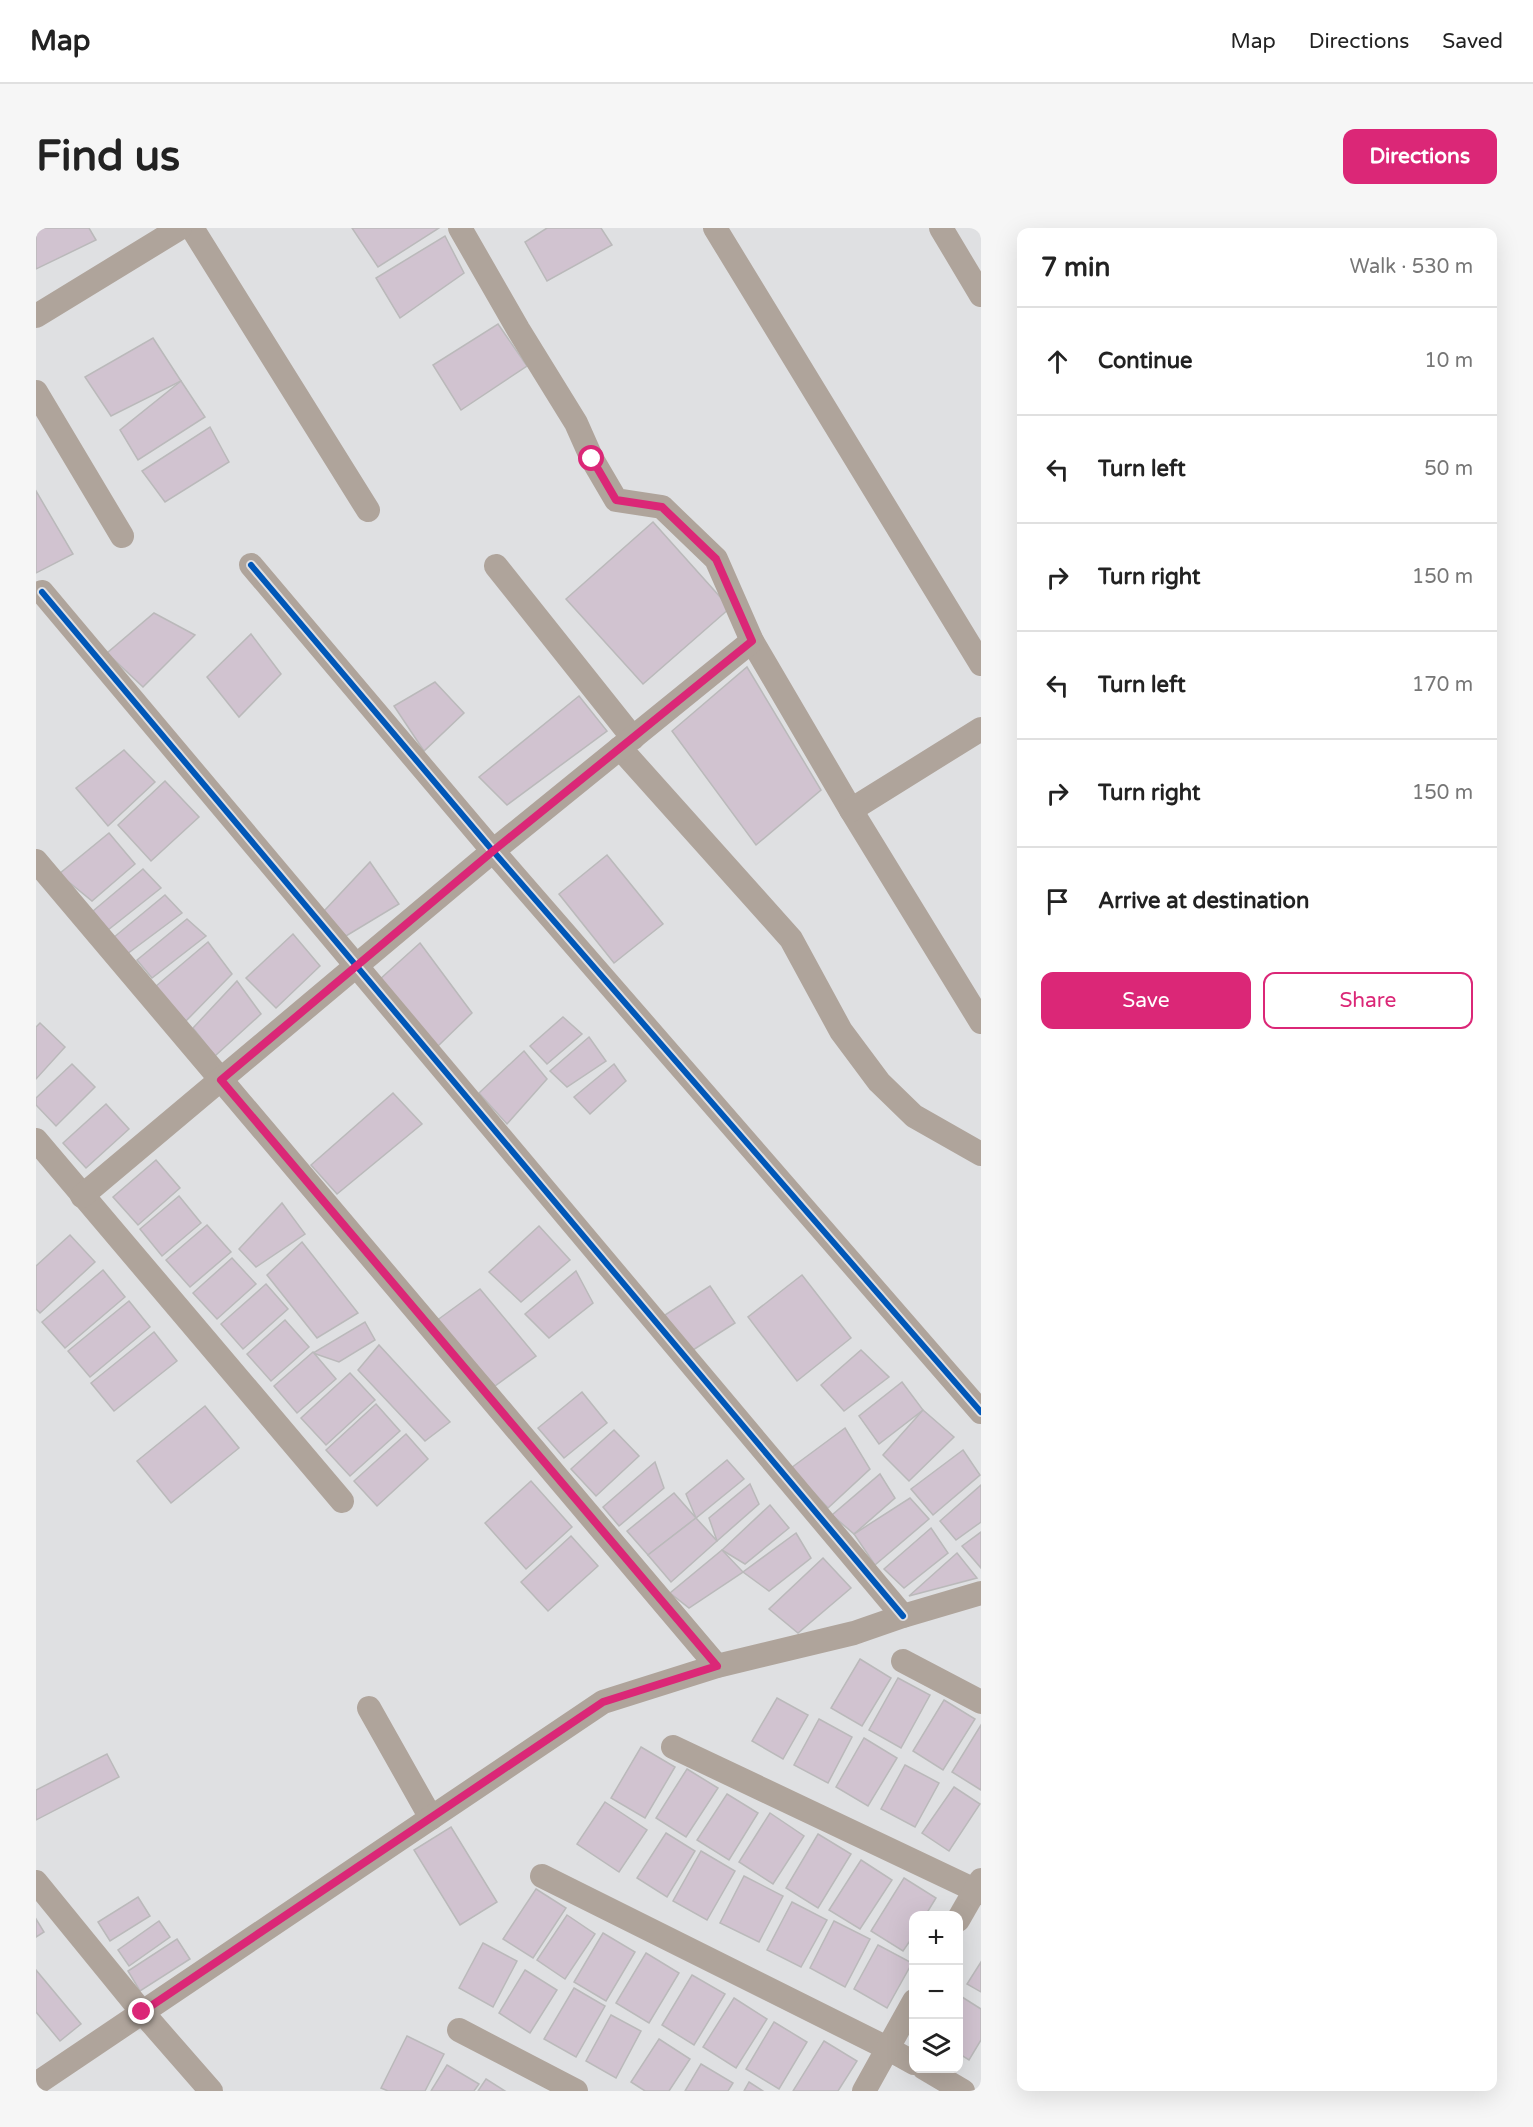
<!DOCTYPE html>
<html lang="en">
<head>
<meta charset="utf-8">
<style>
  :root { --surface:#fff; --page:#f6f6f6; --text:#222; --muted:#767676; --line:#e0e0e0; --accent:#db2777 }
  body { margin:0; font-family:"Varela Round",sans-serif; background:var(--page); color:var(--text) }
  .controls { position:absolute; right:18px; bottom:18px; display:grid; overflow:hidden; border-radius:12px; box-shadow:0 6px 24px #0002 }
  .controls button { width:54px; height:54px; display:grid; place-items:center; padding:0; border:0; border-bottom:2px solid var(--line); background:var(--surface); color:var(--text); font:30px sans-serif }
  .stop { position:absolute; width:18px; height:18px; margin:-14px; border:4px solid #db2777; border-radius:50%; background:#fff }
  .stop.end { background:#db2777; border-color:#fff; box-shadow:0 2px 6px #0008 }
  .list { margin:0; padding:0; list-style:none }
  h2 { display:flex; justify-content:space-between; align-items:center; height:78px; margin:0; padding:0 24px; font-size:26px }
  h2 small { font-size:20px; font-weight:400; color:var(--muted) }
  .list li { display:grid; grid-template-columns:39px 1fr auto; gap:18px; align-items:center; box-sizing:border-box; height:108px; padding:0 24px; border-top:2px solid var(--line) }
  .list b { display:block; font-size:22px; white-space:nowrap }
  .list em { font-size:20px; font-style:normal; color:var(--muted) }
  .actions { display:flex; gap:12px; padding:18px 24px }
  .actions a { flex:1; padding:14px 0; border:2px solid var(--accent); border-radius:12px; text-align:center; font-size:21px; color:var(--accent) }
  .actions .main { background:var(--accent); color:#fff }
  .icon { flex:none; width:33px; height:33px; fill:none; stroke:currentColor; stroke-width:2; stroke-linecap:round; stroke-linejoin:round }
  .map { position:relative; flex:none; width:945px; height:1863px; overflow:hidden; border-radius:12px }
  header { display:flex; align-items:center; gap:36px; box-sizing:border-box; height:84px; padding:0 30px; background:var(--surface); border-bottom:2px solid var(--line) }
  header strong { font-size:28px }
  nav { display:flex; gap:33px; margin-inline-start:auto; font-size:21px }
  .intro { display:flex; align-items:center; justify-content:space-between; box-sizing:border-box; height:144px; padding:0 36px }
  h1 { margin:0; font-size:42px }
  .button { padding:15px 27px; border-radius:12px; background:var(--accent); color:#fff; font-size:21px; font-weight:700 }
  main { display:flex; gap:36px; padding:0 36px }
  aside { flex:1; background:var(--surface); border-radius:12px; box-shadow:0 6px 24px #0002 }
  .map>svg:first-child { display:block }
  .building { fill:#d1c3d0; stroke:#bab9ba; stroke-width:1.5 }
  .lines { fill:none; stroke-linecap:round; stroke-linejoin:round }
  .street { stroke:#afa49b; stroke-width:24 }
  .cycleway-casing { stroke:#dedfe3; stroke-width:10 }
  .cycleway { stroke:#0057b8; stroke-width:6 }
  .route { stroke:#db2777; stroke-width:8 }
</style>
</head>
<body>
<header>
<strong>Map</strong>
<nav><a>Map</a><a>Directions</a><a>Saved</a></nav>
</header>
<div class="intro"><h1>Find us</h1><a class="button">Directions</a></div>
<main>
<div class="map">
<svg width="945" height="1863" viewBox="0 0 945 1863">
  <rect width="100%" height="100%" fill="#dfe0e2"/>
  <g class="building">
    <polygon points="0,0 53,0 60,12 0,41"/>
    <polygon points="316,0 403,0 342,39"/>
    <polygon points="511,0 565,0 576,17 511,53 489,14"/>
    <polygon points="409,8 428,45 364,90 340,50"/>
    <polygon points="462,96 491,138 425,182 397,137"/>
    <polygon points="117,110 145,153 75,188 49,149"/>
    <polygon points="145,153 169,189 102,232 84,202"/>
    <polygon points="174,199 193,234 129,274 106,243"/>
    <polygon points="0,263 37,326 0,345"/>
    <polygon points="617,294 694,380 607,456 530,371"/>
    <polygon points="118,385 159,407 107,459 71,425"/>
    <polygon points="215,406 245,446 203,489 171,449"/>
    <polygon points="711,439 785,562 720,617 636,503"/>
    <polygon points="399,454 428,485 388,523 358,478"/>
    <polygon points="543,468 571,503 471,577 443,549"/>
    <polygon points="88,522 119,554 72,598 40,560"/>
    <polygon points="129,553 163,589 115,633 82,597"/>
    <polygon points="73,605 99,636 56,673 23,646"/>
    <polygon points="571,627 627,696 578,735 523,666"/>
    <polygon points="334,634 363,676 310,708 288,683"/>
    <polygon points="107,641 125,660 72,702 57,683"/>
    <polygon points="129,667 146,685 91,726 77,710"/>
    <polygon points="151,691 170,708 116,750 101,732"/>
    <polygon points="257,706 284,738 240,780 210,750"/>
    <polygon points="172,714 196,746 150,793 119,759"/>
    <polygon points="384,715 436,785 401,819 343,752"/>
    <polygon points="201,753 225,786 179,828 157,800"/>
    <polygon points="527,789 546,806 511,836 494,818"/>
    <polygon points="4,795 29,819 0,851 0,799"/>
    <polygon points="553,809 570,833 531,859 514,843"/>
    <polygon points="488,823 511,851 471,896 443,865"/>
    <polygon points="36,836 59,859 20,898 0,877 0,870"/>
    <polygon points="578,836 590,853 554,886 538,869"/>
    <polygon points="357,865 386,896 301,966 275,937"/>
    <polygon points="70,876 93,901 50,940 27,915"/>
    <polygon points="120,932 144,960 102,997 77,969"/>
    <polygon points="143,968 165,995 126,1028 104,1001"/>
    <polygon points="246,975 269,1006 220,1039 203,1021"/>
    <polygon points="171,997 195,1024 154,1059 130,1032"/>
    <polygon points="503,998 534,1032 485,1074 453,1044"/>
    <polygon points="34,1007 59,1034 4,1085 0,1081 0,1038"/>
    <polygon points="266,1014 322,1085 281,1110 231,1047"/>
    <polygon points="196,1030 220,1056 181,1091 157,1065"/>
    <polygon points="67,1042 89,1069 29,1120 6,1094"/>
    <polygon points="540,1043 557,1075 513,1110 489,1086"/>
    <polygon points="766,1047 815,1110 761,1153 712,1089"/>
    <polygon points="230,1056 252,1081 207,1121 185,1096"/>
    <polygon points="674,1058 699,1095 654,1124 629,1087"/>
    <polygon points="444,1061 500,1128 459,1158 400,1093"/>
    <polygon points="93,1073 114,1099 54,1149 32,1123"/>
    <polygon points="249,1092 273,1119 235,1153 211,1126"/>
    <polygon points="329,1094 339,1112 303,1134 277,1125"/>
    <polygon points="118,1104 141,1133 78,1183 55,1155"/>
    <polygon points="343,1117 414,1194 389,1213 322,1142"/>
    <polygon points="825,1122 853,1149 808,1183 785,1157"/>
    <polygon points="277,1124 300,1151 261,1185 238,1158"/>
    <polygon points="314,1145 339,1172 290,1217 265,1190"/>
    <polygon points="866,1154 887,1182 843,1216 823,1188"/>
    <polygon points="546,1164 571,1195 528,1230 502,1200"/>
    <polygon points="340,1176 364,1203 314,1248 290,1222"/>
    <polygon points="169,1178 203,1220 135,1275 101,1233"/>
    <polygon points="887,1182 918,1209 873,1253 847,1227"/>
    <polygon points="809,1200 834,1241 792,1280 755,1240"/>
    <polygon points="578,1202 603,1228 560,1268 535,1241"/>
    <polygon points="370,1206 392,1231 341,1278 318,1253"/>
    <polygon points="927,1222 944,1247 897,1287 875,1261"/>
    <polygon points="691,1232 708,1251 660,1290 650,1266"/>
    <polygon points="619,1234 628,1260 583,1298 567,1279"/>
    <polygon points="844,1246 859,1270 818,1306 796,1287"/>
    <polygon points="495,1253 536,1299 490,1341 449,1295"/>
    <polygon points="714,1256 723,1276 681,1313 673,1290"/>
    <polygon points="945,1257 945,1294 920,1312 904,1293"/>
    <polygon points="638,1265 660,1290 612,1327 591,1303"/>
    <polygon points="874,1270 893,1291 839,1337 818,1306"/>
    <polygon points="734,1277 753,1300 709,1336 686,1322"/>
    <polygon points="660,1290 681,1313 635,1354 612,1327"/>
    <polygon points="895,1300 912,1325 868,1360 848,1341"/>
    <polygon points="945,1304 945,1340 926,1318"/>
    <polygon points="760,1305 775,1330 733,1363 707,1344"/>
    <polygon points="535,1308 562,1338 512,1383 485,1354"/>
    <polygon points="686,1322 707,1344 653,1380 634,1365"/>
    <polygon points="921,1325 941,1350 873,1368"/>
    <polygon points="787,1330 815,1360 762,1405 733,1381"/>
    <polygon points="824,1431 855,1450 826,1498 795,1480"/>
    <polygon points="862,1450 894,1467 865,1520 833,1502"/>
    <polygon points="741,1470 772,1487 747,1531 716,1513"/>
    <polygon points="908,1472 939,1491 907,1542 877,1523"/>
    <polygon points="783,1491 816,1509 792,1555 758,1537"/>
    <polygon points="945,1497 945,1562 916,1544"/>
    <polygon points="828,1510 861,1530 832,1578 800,1559"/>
    <polygon points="605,1519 639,1539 609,1590 575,1570"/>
    <polygon points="71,1526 83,1549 0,1592 0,1562"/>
    <polygon points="869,1537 903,1555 879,1599 845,1581"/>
    <polygon points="651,1541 682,1560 650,1609 620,1590"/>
    <polygon points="918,1559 944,1576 913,1623 886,1605"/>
    <polygon points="691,1566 722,1585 693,1632 661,1612"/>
    <polygon points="569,1574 611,1602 583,1644 541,1616"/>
    <polygon points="734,1585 768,1608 737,1656 703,1634"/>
    <polygon points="415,1599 461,1674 424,1697 378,1622"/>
    <polygon points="630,1605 659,1623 631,1669 601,1650"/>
    <polygon points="782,1606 815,1626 782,1680 750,1660"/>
    <polygon points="665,1623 699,1643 671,1692 637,1673"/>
    <polygon points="825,1632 856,1652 824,1701 793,1682"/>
    <polygon points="708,1648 747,1668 723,1714 684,1695"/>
    <polygon points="868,1650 900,1670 889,1688 878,1688 878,1707 867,1723 835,1703"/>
    <polygon points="500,1661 530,1680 497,1730 467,1711"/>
    <polygon points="102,1669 114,1688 74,1713 62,1694"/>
    <polygon points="756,1674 791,1692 765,1739 731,1722"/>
    <polygon points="531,1687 559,1706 529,1751 501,1732"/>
    <polygon points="0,1691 8,1704 0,1709"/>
    <polygon points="123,1693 134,1709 93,1738 82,1722"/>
    <polygon points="798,1693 834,1711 809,1759 774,1740"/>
    <polygon points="567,1705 599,1724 570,1773 538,1754"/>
    <polygon points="141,1711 154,1731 104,1763 92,1743"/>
    <polygon points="447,1715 481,1733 457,1779 423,1760"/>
    <polygon points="842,1717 876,1735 851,1780 818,1761"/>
    <polygon points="610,1725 643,1745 613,1795 580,1775"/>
    <polygon points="945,1734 945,1764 931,1756"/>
    <polygon points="0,1742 45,1796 24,1813 0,1784"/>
    <polygon points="489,1742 521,1762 494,1805 463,1785"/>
    <polygon points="656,1747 689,1766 658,1817 626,1797"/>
    <polygon points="538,1760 569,1778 540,1829 508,1811"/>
    <polygon points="926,1769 945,1781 945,1812 933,1832 922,1825 922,1775"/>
    <polygon points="698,1770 731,1791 700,1840 667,1819"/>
    <polygon points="575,1787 605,1803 580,1850 550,1833"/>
    <polygon points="738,1794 771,1814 743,1861 710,1841"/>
    <polygon points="371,1808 408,1826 389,1863 352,1863 345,1860"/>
    <polygon points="623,1811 654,1831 633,1863 609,1863 595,1854"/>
    <polygon points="788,1813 821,1833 802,1863 757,1863"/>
    <polygon points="665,1836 697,1855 692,1863 649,1863"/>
    <polygon points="411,1837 443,1856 438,1863 395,1863"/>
    <polygon points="450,1851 469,1863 442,1863"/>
    <polygon points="713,1854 727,1863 708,1863"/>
  </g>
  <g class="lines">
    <g class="street">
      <polyline points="156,0 332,282"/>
      <polyline points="424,0 482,101 540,195 556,231 580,272 626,279 680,331 716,413 815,582 945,794"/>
      <polyline points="679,0 945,436"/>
      <polyline points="905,0 945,67"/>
      <polyline points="0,88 144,0"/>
      <polyline points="0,164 86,308"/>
      <polyline points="215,337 457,623 945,1184"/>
      <polyline points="460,338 597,510"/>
      <polyline points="6,364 867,1388"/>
      <polyline points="584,520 755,711 805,803 843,854 878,888 945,926"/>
      <polyline points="815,582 945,501"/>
      <polyline points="0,633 681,1438"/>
      <polyline points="0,912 306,1273"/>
      <polyline points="46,968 457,623 716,413"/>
      <polyline points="867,1433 945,1474"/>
      <polyline points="333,1480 395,1590"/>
      <polyline points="637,1519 945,1665"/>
      <polyline points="506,1648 851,1820 878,1835"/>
      <polyline points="0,1654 106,1784 175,1863"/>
      <polyline points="922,1692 945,1652"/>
      <polyline points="423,1802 540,1863"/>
      <polyline points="888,1840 927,1863"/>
      <polyline points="0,1856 567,1474 681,1438 818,1405 867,1388 945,1365"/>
      <polyline points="828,1863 878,1773"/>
    </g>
    <defs>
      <g id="cycleway">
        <polyline points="215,337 457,623 945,1184"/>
        <polyline points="6,364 867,1388"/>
      </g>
    </defs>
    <use href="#cycleway" class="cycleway-casing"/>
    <use href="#cycleway" class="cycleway"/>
  </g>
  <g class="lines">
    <polyline class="route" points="106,1784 567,1474 681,1438 185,852 457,623 716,413 680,331 626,279 580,272 556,231"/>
  </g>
</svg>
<div class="controls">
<button>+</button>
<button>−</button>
<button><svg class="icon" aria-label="layers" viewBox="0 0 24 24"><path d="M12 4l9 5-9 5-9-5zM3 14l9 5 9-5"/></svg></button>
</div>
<div class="stop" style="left:556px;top:231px"></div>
<div class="stop end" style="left:106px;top:1784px"></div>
</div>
<aside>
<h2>7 min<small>Walk · 530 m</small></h2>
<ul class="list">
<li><svg class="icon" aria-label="ahead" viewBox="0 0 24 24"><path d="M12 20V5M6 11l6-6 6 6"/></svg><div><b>Continue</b></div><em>10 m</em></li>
<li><svg class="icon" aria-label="left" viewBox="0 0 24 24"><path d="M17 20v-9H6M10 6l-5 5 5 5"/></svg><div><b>Turn left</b></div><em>50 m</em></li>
<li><svg class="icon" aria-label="right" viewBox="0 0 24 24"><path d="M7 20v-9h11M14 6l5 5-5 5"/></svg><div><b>Turn right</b></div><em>150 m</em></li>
<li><svg class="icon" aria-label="left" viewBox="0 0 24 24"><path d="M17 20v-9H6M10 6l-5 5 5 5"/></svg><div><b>Turn left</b></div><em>170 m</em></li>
<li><svg class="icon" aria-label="right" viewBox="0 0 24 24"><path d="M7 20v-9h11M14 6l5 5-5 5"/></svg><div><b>Turn right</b></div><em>150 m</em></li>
<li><svg class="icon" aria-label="arrive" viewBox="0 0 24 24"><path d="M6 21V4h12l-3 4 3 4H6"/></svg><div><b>Arrive at destination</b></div></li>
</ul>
<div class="actions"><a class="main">Save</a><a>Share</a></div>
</aside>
</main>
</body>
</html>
